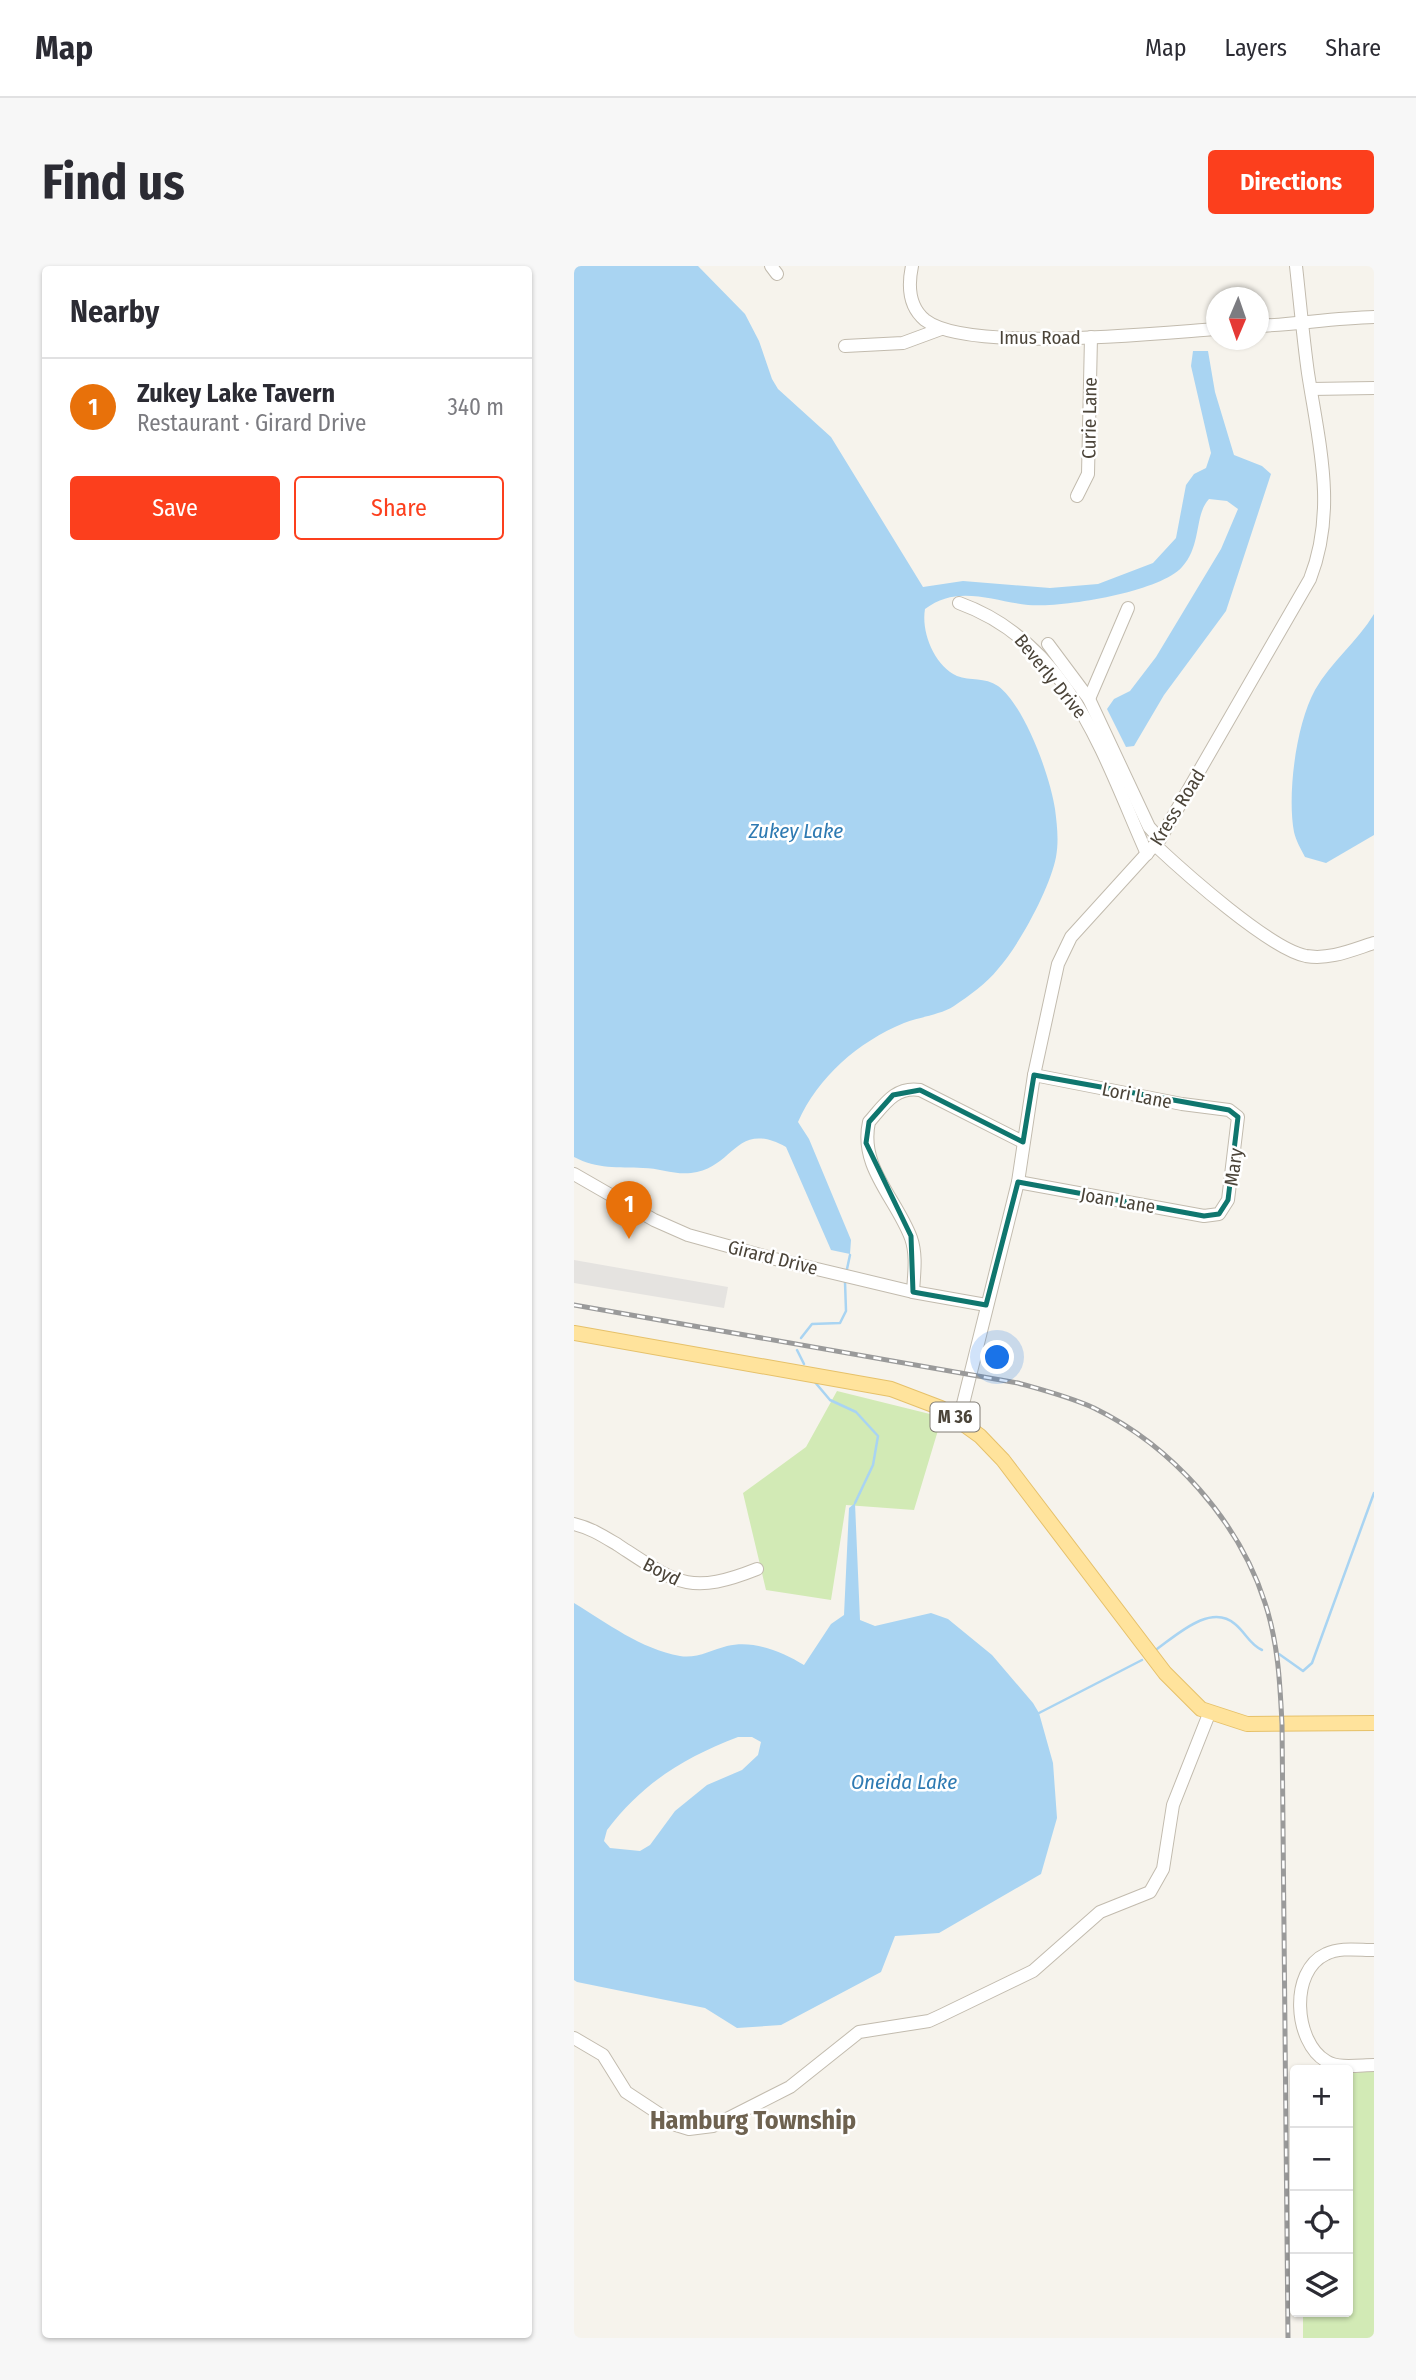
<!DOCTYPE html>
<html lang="en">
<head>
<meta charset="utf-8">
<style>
  :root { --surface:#fff; --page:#f7f7f7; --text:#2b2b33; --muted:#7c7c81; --line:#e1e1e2; --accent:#fc3f1d }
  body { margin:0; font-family:"Fira Sans Condensed",sans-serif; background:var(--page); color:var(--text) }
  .controls { position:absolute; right:21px; bottom:21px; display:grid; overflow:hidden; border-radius:7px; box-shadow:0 2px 5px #0004 }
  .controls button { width:63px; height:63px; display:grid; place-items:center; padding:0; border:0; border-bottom:2px solid var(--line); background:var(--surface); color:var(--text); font:35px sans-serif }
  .compass { position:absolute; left:632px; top:21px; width:63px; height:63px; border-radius:50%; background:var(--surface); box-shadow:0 2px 5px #0004; rotate:182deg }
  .you { position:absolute; left:424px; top:1092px; width:24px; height:24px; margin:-18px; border:5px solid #fff; border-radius:50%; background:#1a73e8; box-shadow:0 0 0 10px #1a73e833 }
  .badge { display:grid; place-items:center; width:46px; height:46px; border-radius:50%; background:var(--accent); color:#fff; font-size:23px; font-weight:700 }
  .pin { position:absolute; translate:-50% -58px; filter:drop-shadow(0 2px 4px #0008) }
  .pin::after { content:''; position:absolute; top:37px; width:24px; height:21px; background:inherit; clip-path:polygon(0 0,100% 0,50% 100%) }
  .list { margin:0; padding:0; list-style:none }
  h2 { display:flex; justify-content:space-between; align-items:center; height:91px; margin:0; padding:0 28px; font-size:30px }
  h2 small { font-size:23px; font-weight:400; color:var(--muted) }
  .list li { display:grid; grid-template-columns:46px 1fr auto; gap:21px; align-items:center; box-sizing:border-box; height:98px; padding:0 28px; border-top:2px solid var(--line) }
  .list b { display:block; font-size:26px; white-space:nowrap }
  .list p { margin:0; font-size:23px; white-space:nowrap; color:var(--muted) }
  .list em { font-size:23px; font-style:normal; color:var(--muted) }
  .actions { display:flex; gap:14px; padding:21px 28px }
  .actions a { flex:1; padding:16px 0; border:2px solid var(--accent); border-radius:7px; text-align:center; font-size:24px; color:var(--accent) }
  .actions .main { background:var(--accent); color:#fff }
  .icon { flex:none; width:38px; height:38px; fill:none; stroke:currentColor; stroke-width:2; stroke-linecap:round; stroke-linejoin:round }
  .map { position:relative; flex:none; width:800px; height:2072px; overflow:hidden; border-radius:7px }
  header { display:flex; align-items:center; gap:42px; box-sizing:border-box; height:98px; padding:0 35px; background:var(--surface); border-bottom:2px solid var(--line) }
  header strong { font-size:33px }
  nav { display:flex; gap:38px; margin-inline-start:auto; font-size:24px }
  .intro { display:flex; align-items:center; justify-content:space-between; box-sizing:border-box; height:168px; padding:0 42px }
  h1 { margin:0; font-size:49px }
  .button { padding:18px 32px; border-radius:7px; background:var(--accent); color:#fff; font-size:24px; font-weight:700 }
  main { display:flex; gap:42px; padding:0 42px }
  aside { flex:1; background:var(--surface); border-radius:7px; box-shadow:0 2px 5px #0004 }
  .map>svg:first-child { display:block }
  .green { fill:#d2eab5 }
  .parking { fill:#e5e3e0 }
  .water { fill:#a9d4f2; fill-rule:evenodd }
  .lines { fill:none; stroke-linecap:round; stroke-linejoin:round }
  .stream { stroke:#a9d4f2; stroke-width:2.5 }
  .minor-casing { stroke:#c2bbae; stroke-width:14 }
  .major-casing { stroke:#e6c16a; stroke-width:16 }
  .minor { stroke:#fff; stroke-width:12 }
  .major { stroke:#ffe39c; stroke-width:14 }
  .rail-casing { stroke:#9a9a9a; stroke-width:5 }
  .rail { stroke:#fff; stroke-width:2.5; stroke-dasharray:8; stroke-linecap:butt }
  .marked { fill:none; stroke:#0f766e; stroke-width:5; stroke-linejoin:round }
  .labels { text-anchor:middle; stroke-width:5; stroke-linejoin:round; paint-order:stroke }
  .shield { fill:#fff; stroke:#817c74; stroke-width:2 }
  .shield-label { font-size:18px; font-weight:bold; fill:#4b4439 }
  .street-label { font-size:19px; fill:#4b4439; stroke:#fff }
  .water-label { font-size:21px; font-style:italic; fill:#2e7ab2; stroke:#fff }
  .district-label { font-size:26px; font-weight:bold; fill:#6e6250; stroke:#fff }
</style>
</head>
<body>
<header>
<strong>Map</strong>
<nav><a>Map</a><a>Layers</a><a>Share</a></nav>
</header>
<div class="intro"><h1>Find us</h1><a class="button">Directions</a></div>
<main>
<aside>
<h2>Nearby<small></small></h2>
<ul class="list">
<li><span class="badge" style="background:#e8710a">1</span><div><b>Zukey Lake Tavern</b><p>Restaurant · Girard Drive</p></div><em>340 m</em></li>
</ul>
<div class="actions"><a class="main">Save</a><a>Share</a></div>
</aside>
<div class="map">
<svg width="800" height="2072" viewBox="0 0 800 2072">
  <rect width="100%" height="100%" fill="#f6f3ec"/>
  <g class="green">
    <polygon points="263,1125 368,1151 340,1244 272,1239 257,1334 192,1324 169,1227 232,1181"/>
    <polygon points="774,1805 800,1806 800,2072 729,2072 729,2046 774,2046"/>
  </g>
  <polygon class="parking" points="0,994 154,1021 150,1042 0,1017"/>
  <g class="water">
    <path d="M0,0H124L171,48L185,75L198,113L204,123L257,171L349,321L389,315L476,322L524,318L579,297L602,272L612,219L620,208L632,202L637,187L617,100L619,85H634L641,126L660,189L688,200L697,208L652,345L590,429L560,480L552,481L533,443L540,433L556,425L582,391L647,283L664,243L653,235L635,233C620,249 628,279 608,301C586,326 488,342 454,339C419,335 383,318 351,343C347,366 360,399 383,410C396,415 411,411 424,420C451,440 476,510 481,543C483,559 485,574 482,591C476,622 446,678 424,703C413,717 395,730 380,740C366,749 345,751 330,757C284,776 244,811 224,856L235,873L277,974L276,988L257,984L212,881C161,853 161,902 117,907C101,909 85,902 69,902C44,901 23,903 0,891Z"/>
    <path d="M800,348V569L752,597L731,591C727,583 722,575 720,566C713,529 722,458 741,424C757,396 783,376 800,348Z"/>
    <path d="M281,1237L286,1354L301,1360L357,1347L374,1353L418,1389L459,1437L465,1447L479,1497L483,1552L467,1608L365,1667L321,1670L307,1706L207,1759L163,1762L131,1742L3,1716L0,1714V1337C33,1357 67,1383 106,1390C122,1393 138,1384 153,1380C180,1374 207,1385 230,1399L257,1358L270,1349L275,1242ZM164,1471H178L187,1476L184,1489L168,1504L133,1519L101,1545L76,1579L66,1585L36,1582L30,1575L33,1564C69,1517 109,1492 164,1471Z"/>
  </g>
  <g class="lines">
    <g class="stream">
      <polyline points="273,1003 276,989"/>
      <polyline points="227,1072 238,1058 266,1057 272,1045 271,1016"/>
      <polyline points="223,1084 230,1098"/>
      <polyline points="240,1115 256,1134 282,1146 304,1170 299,1199 281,1237"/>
      <path d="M583,1383C604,1368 637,1337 661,1358C672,1367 675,1378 688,1384"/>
      <polyline points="705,1388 729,1405 738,1397 800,1227"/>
      <polyline points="465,1447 568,1394"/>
    </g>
    <defs>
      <g id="minor">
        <polyline points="197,0 203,8"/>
        <path d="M338,0C334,19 334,40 351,54C393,87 584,67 642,63"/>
        <path d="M684,60C724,58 761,52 800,51"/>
        <polyline points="271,80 329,77 367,63"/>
        <polyline points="737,123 800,122"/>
        <polyline points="503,230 514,208 517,71"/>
        <path d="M385,337C496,377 529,489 573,588"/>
        <polyline points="474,378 515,433 575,561 586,573"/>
        <polyline points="515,433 554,342"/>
        <path d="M581,579C611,607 696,683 732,690C756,694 778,684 800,677"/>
        <polyline points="0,908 80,954 114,969 201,993 339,1026 412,1039"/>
        <polyline points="444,916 630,950 645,948 654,934 664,851 655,844 608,838 460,809"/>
        <path d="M339,1026C340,1008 343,989 337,972C322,932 285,901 295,856C310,839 321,820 346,824L449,876"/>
        <path d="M385,1154L444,916L460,809L484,698L497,671L586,573L736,313C763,244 745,178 734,107C729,71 726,36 722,0"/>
        <path d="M0,1258C17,1262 29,1270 44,1279C102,1317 115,1330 183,1303"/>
        <path d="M800,1684C784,1684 766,1681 752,1688C715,1705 720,1776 752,1795C764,1803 786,1799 800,1799"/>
        <polyline points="0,1772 29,1789 52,1826 102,1859 115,1863 139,1860 216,1821 285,1766 355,1755 368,1749 459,1705 526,1646 576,1626 589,1603 599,1539 635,1448"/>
      </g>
      <polyline id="major" points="0,1067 317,1123 367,1142 406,1170 429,1194 591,1407 627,1443 673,1458 800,1457"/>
    </defs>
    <use href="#minor" class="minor-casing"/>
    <use href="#major" class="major-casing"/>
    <use href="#minor" class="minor"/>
    <use href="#major" class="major"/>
    <defs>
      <path id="rail" d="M0,1039L444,1117C469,1124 496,1131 520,1142C598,1180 665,1255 691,1337C704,1376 706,1417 708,1458L714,2072"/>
    </defs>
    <use href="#rail" class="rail-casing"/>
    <use href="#rail" class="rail"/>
  </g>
  <path class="marked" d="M460,809L655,844L664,851L654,934L645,948L630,950L444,916L412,1039L339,1026L337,970L292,877L295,856L319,829L346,824L449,876Z"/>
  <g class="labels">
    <rect class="shield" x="356.5" y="1136.5" width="49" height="29" rx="5"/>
    <g class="shield-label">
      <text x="381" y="1157">M 36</text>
    </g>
    <g class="street-label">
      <text x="466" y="78">Imus Road</text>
      <text transform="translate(515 152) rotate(-89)" y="7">Curie Lane</text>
      <text transform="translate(477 410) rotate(51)" y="7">Beverly Drive</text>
      <text transform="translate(603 541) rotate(-58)" y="7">Kress Road</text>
      <text transform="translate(563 829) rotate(11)" y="7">Lori Lane</text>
      <text transform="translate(659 901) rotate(-82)" y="7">Mary</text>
      <text transform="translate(544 934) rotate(10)" y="7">Joan Lane</text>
      <text transform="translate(199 991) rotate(14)" y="7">Girard Drive</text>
      <text transform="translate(88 1305) rotate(27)" y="7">Boyd</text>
    </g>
    <g class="water-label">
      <text x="222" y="572">Zukey Lake</text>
      <text x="330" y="1523">Oneida Lake</text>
    </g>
    <g class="district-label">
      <text x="179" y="1863">Hamburg Township</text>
    </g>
  </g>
</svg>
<div class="controls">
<button>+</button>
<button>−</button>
<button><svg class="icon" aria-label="locate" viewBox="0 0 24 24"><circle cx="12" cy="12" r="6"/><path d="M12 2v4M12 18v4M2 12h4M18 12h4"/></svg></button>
<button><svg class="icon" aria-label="layers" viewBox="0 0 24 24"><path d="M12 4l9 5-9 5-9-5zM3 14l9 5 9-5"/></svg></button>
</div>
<svg class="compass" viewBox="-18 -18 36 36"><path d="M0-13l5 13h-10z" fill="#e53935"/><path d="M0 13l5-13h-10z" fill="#7c7c81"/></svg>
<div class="you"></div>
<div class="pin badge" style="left:55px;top:973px;background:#e8710a">1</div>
</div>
</main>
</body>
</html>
